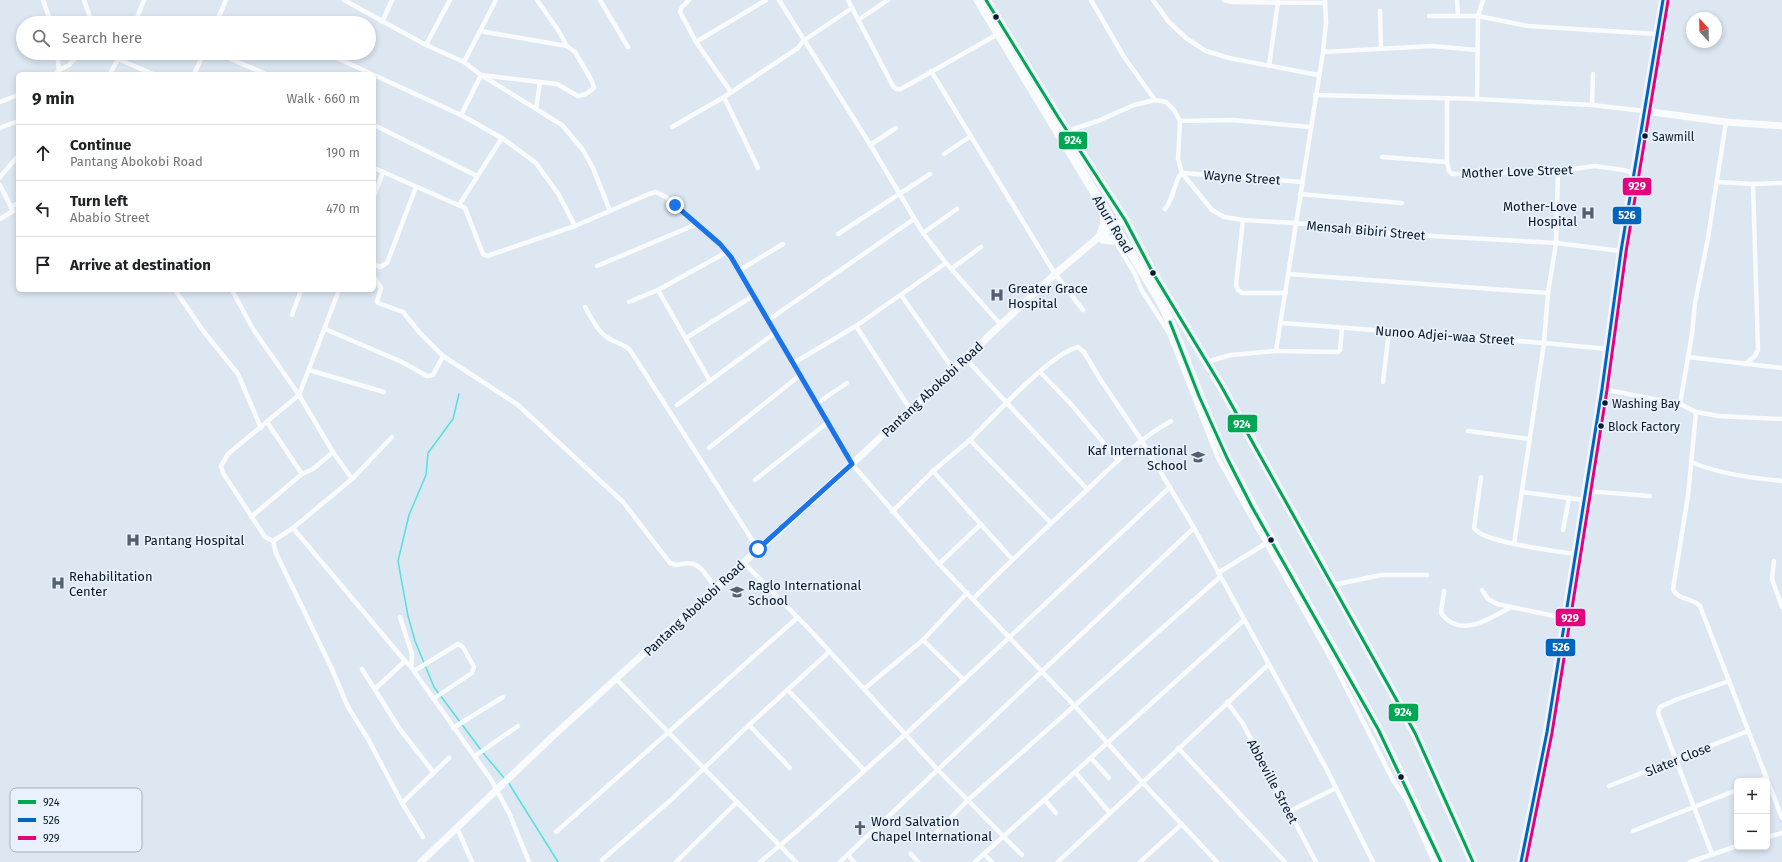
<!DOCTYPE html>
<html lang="en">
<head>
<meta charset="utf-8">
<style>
  :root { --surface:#fff; --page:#f2f2f2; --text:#202124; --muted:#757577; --line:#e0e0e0 }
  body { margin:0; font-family:"Fira Sans",sans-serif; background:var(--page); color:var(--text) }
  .controls { position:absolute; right:12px; bottom:12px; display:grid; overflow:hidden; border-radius:6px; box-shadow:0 2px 6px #0003 }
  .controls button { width:36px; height:36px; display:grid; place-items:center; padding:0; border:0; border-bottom:1px solid var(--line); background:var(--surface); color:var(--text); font:20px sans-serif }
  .compass { position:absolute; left:1686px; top:12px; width:36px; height:36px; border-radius:50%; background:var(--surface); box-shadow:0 2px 6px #0003; rotate:338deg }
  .stop { position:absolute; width:12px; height:12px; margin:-9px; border:3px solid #1a73e8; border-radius:50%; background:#fff }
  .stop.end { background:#1a73e8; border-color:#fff; box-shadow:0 1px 4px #0008 }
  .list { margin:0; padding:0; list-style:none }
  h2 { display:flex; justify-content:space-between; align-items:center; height:52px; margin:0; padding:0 16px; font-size:17px }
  h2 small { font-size:13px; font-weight:400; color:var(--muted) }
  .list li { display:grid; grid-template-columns:26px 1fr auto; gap:12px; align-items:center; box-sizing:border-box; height:56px; padding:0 16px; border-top:1px solid var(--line) }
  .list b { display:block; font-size:15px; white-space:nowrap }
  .list p { margin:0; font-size:13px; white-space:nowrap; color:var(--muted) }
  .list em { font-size:13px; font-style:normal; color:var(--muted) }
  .icon { flex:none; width:22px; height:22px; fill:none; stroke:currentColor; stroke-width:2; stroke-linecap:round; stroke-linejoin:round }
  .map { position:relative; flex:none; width:1782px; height:862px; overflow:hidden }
  .search { position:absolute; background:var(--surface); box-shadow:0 2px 6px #0003; left:16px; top:16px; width:360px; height:44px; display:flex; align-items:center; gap:10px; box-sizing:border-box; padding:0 14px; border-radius:22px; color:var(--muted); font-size:15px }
  .panel { position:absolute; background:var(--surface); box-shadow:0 2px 6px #0003; left:16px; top:72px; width:360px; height:220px; border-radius:6px }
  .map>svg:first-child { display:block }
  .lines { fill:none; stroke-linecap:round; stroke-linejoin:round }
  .stream { stroke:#56dfde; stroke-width:1.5 }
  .street { stroke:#fafbfd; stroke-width:4.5 }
  .secondary { stroke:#fafbfd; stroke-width:7 }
  .primary { stroke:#fafbfd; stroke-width:8 }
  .highway { stroke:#fafbfd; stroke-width:9 }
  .bus-1-casing { stroke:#e9f2fc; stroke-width:6 }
  .bus-2-casing { stroke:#e9f2fc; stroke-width:6 }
  .bus-3-casing { stroke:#e9f2fc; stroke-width:6 }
  .bus-1 { stroke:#00a651; stroke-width:3 }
  .bus-2 { stroke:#0065bd; stroke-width:3 }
  .bus-3 { stroke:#e5007d; stroke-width:3 }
  .route { stroke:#1a73e8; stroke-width:5 }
  .bus-dot { fill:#071829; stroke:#e9f2fc; stroke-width:1.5 }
  .labels { text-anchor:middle; stroke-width:3.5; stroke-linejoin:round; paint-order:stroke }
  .bus-label { font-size:12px; fill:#071829; stroke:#e9f2fc; text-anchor:start }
  .street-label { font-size:13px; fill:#071829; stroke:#e9f2fc }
  .poi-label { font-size:13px; fill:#071829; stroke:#e9f2fc; text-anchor:start }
  .key { fill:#e9f2fc; stroke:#a5b1bd; stroke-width:1 }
  .key-label { font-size:11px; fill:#071829 }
  .line-badge { stroke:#e9f2fc; stroke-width:1.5 }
  .badge-label { font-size:11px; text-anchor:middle; font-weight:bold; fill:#fff }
</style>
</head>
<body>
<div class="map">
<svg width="1782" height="862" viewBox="0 0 1782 862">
  <rect width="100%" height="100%" fill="#dce7f2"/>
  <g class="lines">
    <g class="stream">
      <polyline points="459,394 453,419 428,453 426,475 409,515 398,561 408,616 415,641 434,687 481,750"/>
      <polyline points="483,753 505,779"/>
      <polyline points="508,782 558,862"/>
    </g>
    <g class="street">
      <polyline points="43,0 51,23"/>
      <polyline points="84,0 92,23"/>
      <polyline points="344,0 426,45 464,62 481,75 562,125 583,150 593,168 610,211"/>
      <polyline points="537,0 558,30 567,46"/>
      <polyline points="600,0 628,47"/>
      <polyline points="689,0 682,7 680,12 696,42 731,92"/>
      <polyline points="779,0 871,146 923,233 946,263 1001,325"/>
      <polyline points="1091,0 1124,57 1155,100"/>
      <polyline points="1153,0 1168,21 1186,38 1206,51 1229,58 1318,75"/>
      <polyline points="1224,0 1232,2 1325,3"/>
      <polyline points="1457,0 1458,15"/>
      <polyline points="852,8 893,86 896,89 901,89 998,34"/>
      <polyline points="1380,11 1381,47"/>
      <polyline points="1429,16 1478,16 1528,26 1656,34"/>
      <polyline points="858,20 888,0"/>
      <polyline points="382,22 392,0"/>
      <polyline points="135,23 144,0"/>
      <polyline points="216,23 226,0"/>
      <polyline points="696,42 766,0"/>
      <polyline points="426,45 450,0"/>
      <polyline points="1323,52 1432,46 1477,50"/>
      <polyline points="217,53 266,74"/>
      <polyline points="326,53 372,74"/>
      <polyline points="118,59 153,74"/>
      <polyline points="464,62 496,0"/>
      <polyline points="1269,66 1278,2"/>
      <polyline points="59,70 69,65 79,53"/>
      <polyline points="931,71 1055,274 1083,310"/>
      <polyline points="56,74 59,70 57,53"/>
      <polyline points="110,74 121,53"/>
      <polyline points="194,74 204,53"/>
      <polyline points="374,75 461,115 502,138 536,163 559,195 575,226"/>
      <polyline points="1315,95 1477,99 1592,105 1645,111"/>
      <polyline points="724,97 758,168"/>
      <polyline points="1447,99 1447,162 1449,171 1452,174 1558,171 1595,166 1623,170 1634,173"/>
      <polyline points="1477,99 1478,16 1483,0"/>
      <polyline points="0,102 18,95"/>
      <polyline points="1592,105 1593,74"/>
      <polyline points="536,109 540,82"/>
      <polyline points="461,115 481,75 557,84 578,96 586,94 594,88 592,81 575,52 567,46 480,31"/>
      <polyline points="1180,121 1232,120 1310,127"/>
      <polyline points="374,125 477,176"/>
      <polyline points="672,127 724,97 798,48 803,41 852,8 848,0"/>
      <polyline points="0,128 18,121"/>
      <polyline points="1067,131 1098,121 1134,105 1155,100 1166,102 1174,110 1180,121 1178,159 1182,173 1212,210 1224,217 1243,220 1295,223 1396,234 1556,243 1621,251"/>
      <polyline points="870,145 896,128"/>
      <polyline points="944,154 971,136"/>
      <polyline points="1382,157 1447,162"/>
      <polyline points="374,168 465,208 483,254 487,256 575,226 649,194 656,192 666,197 720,244 731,257 852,464 939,564 1074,705 1143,783 1217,862"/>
      <polyline points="0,177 18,156"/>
      <polyline points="1717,182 1753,184 1782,183"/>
      <polyline points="0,185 13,211 0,219"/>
      <polyline points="1300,194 1402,203"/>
      <polyline points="374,196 383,172"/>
      <polyline points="459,205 502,138"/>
      <polyline points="11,207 18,203"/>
      <path d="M1165,209C1175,197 1174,179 1182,173L1302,182"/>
      <polyline points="1243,220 1236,285 1238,290 1242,293 1286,293"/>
      <polyline points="923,233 957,209"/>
      <polyline points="838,234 930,174"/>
      <polyline points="1115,241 1135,274 1141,289 1169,333 1218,458 1335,666 1394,782 1406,799 1434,862"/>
      <polyline points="374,264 380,267 387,263 416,187"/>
      <polyline points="597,266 697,224"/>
      <polyline points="951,269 981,247"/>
      <polyline points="740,270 783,244"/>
      <polyline points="1288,274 1548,293"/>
      <path d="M374,277L381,288L377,301L378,303L403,312L420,333L443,356L518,405L623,502L670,563L676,565C700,558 702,571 716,588"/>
      <polyline points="175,290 204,332 238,374 261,428"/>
      <polyline points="232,290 253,329 299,395 228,454 221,466 223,473 265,537 273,541 276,553 331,667 348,707 368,739 402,803 423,837"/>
      <polyline points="658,290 710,381"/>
      <polyline points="901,295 953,369"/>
      <polyline points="629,302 658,290 727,252"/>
      <path d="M585,307C591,317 597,331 608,338C616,343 624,344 630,350L758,549"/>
      <polyline points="292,315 301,290"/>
      <polyline points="767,321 914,219"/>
      <polyline points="1282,323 1544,343 1608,349"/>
      <polyline points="856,326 910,409"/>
      <polyline points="325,329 402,362 427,376 433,375 443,356"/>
      <polyline points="686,338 753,296"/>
      <polyline points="1276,351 1338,352 1340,350 1342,328"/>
      <polyline points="1688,357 1782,368"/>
      <polyline points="965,358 1087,489"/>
      <polyline points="1206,362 1231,355 1276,351 1323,52 1326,23 1325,0"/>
      <polyline points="792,364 856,326 946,263"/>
      <polyline points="1745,364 1755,356 1758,350 1753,184"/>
      <polyline points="309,370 384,392"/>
      <polyline points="1040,372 1070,403 1118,460"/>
      <polyline points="1383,382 1389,331"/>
      <polyline points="1602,389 1680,404 1696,412 1719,416 1782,419"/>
      <polyline points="816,404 847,383"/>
      <polyline points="1680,404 1692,334 1695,303 1708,238 1726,122"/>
      <polyline points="677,405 775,333"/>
      <path d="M1696,412L1688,496L1673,589C1677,600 1693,598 1700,606L1782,818"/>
      <polyline points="1468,431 1530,439"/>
      <path d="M970,440C992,418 1051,353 1078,347L1084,352L1100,379L1142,441L1194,528L1326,768L1373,862"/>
      <polyline points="709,448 799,376"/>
      <path d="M1691,462C1720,474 1751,478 1782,481"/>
      <polyline points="933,471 1012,559"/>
      <polyline points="302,474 313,469 333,452 299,395 339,290"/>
      <path d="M1481,477L1474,528C1481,542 1556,551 1575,554"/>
      <polyline points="352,479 392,437"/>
      <polyline points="755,480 827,423"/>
      <polyline points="1586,491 1650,496"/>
      <polyline points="1522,492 1584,500"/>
      <polyline points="892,512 933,471 970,440 1050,522"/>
      <polyline points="251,517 302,474 267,422"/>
      <polyline points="293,528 352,479 333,452"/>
      <polyline points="1563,530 1569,498"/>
      <polyline points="273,541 293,528 405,661"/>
      <polyline points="1514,544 1544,343 1548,293 1556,243 1558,171"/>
      <polyline points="1774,561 1772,579 1782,607"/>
      <polyline points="743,562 810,630 938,770 1022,855"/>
      <polyline points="939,564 981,524"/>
      <polyline points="1218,573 1265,544"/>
      <polyline points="1333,585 1381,575 1427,575"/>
      <polyline points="1482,590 1488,599 1497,604 1564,618"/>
      <path d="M1444,591L1441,613C1460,639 1489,619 1511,607"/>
      <path d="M973,599C1010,561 1049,525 1088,489C1114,464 1139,439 1171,421"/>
      <polyline points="400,617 412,654 411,667"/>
      <polyline points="923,640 964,680"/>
      <polyline points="362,669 399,728 434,773"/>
      <polyline points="414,671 458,644 463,647 474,667 472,673 433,699"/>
      <polyline points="616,679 796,862"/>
      <polyline points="375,689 405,661 411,667 492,781 510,815 529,862"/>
      <polyline points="864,689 923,640 967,593"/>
      <polyline points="788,690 864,770"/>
      <polyline points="1227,702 1243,724 1316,862"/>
      <polyline points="749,725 790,768"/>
      <polyline points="453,728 503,697"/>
      <polyline points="1178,748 1285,862"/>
      <polyline points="475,756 518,726"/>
      <polyline points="1091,758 1109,778"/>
      <polyline points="1076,773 1110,813"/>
      <polyline points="1758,781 1766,778"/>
      <polyline points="1609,786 1748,731"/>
      <polyline points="1045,800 1056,813"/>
      <polyline points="402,803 449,758"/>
      <polyline points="1290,811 1336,788"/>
      <polyline points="457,828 472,862"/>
      <polyline points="1633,831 1737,790"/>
      <polyline points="556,832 797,618"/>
      <polyline points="934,835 968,800 1220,577"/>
      <polyline points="1767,837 1782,833"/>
      <polyline points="911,854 918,862"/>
      <polyline points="984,854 992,862"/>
      <polyline points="1712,854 1658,713 1660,707 1678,699 1729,681"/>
      <polyline points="848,855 854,862"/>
      <polyline points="602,860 672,799 749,725 829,652"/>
      <polyline points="676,862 736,803"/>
      <path d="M760,862C811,821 857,776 906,734L1170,487"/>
      <polyline points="840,862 1194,528"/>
      <polyline points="975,862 1244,620"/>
      <polyline points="1058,862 1269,664"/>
      <polyline points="1140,862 1182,824"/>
      <polyline points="1690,862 1737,846"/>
    </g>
    <g class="secondary">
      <polyline points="1645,111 1726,122 1782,126"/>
      <polyline points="421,862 552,737 852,464 1055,274 1100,236 1125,220"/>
    </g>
    <polyline class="primary" points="1521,862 1547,732 1602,389 1621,251 1663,0"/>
    <g class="highway">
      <path d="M978,0L1162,304C1186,355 1202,409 1228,460C1275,551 1329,638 1378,729C1401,772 1420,817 1441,862"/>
      <polyline points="986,0 1058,117 1125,220 1153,273 1220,384 1333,585 1415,733 1473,862"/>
      <polyline points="1100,236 1105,224 1104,210"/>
      <polyline points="1102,239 1123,241"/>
    </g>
    <defs>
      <g id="bus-1">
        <polyline points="986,0 1058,117 1125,220 1153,273 1220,384 1415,733 1473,862"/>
        <polyline points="1170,322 1199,396 1227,458 1252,507 1378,729 1441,862"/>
      </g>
      <polyline id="bus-2" points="1521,862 1547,732 1602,389 1621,251 1663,0"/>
      <polyline id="bus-3" points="1526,862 1552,733 1607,390 1626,252 1668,1"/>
    </defs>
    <use href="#bus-1" class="bus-1-casing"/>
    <use href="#bus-2" class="bus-2-casing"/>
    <use href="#bus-3" class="bus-3-casing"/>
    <use href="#bus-1" class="bus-1"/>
    <use href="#bus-2" class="bus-2"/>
    <use href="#bus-3" class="bus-3"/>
  </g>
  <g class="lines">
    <polyline class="route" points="675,205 720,244 731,257 852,464 758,549"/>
  </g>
  <defs>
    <symbol id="hospital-bare" viewBox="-9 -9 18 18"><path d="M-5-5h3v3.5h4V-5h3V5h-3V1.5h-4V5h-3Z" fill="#52606f" stroke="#e9f2fc" stroke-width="2.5" paint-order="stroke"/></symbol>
    <symbol id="school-bare" viewBox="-9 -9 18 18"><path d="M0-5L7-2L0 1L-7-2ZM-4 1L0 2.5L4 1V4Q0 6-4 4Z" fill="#52606f" stroke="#e9f2fc" stroke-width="2.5" paint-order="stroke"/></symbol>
    <symbol id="church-bare" viewBox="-9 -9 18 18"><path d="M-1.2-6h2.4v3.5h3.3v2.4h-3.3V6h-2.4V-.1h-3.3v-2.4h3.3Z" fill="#52606f" stroke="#e9f2fc" stroke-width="2.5" paint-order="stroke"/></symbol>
  </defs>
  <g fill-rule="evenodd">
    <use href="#hospital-bare" x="1578" y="203" width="20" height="20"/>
    <use href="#hospital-bare" x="987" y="285" width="20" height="20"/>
    <use href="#school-bare" x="1188" y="447" width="20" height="20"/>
    <use href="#hospital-bare" x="123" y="530" width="20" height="20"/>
    <use href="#hospital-bare" x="48" y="573" width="20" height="20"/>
    <use href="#school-bare" x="727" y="582" width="20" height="20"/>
    <use href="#church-bare" x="850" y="818" width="20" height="20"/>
  </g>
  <g class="bus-dot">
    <circle cx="996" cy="17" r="3.5"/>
    <circle cx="1645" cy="136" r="3.5"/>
    <circle cx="1153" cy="273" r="3.5"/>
    <circle cx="1605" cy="403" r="3.5"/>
    <circle cx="1601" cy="426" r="3.5"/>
    <circle cx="1271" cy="540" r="3.5"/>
    <circle cx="1401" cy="777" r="3.5"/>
  </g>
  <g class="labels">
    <g class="bus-label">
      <text x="1652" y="141">Sawmill</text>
      <text x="1612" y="408">Washing Bay</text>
      <text x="1608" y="431">Block Factory</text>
    </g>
    <g class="street-label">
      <text transform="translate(1517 171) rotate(-2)" y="5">Mother Love Street</text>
      <text transform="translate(1242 177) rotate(4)" y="5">Wayne Street</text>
      <text transform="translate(1113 224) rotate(59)" y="5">Aburi Road</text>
      <text transform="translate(1366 230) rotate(5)" y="5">Mensah Bibiri Street</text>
      <text transform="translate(1445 335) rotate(4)" y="5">Nunoo Adjei-waa Street</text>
      <text transform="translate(932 389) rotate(-43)" y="5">Pantang Abokobi Road</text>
      <text transform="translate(694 608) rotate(-43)" y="5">Pantang Abokobi Road</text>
      <text transform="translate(1678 759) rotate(-22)" y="5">Slater Close</text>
      <text transform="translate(1273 781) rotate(62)" y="5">Abbeville Street</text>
    </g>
    <g class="poi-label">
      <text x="1577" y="211" text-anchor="end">Mother-Love<tspan x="1577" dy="15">Hospital</tspan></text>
      <text x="1008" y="293">Greater Grace<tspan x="1008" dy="15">Hospital</tspan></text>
      <text x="1187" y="455" text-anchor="end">Kaf International<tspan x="1187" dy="15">School</tspan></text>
      <text x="144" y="545">Pantang Hospital</text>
      <text x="69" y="581">Rehabilitation<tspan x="69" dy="15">Center</tspan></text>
      <text x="748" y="590">Raglo International<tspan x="748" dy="15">School</tspan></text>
      <text x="871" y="826">Word Salvation<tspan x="871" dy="15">Chapel International</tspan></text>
    </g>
  </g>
  <rect x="10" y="788" width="132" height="64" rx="6" class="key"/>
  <rect x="18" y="800" width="18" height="4" fill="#00a651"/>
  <rect x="18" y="818" width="18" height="4" fill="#0065bd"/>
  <rect x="18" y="836" width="18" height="4" fill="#e5007d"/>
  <g class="key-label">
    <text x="43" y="806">924</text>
    <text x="43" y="824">526</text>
    <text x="43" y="842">929</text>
  </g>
  <g class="line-badge">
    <rect x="1058" y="131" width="30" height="19" rx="4" fill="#00a651"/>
    <rect x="1622" y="177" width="30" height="19" rx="4" fill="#e5007d"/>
    <rect x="1612" y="206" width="30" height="19" rx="4" fill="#0065bd"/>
    <rect x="1227" y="414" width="31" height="19" rx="4" fill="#00a651"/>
    <rect x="1555" y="608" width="31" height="19" rx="4" fill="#e5007d"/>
    <rect x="1545" y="638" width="31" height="19" rx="4" fill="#0065bd"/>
    <rect x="1388" y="703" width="31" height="19" rx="4" fill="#00a651"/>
  </g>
  <g class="badge-label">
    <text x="1073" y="144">924</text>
    <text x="1637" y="190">929</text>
    <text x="1627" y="219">526</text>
    <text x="1242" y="428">924</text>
    <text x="1570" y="622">929</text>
    <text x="1561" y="651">526</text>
    <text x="1403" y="716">924</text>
  </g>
</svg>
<div class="controls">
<button>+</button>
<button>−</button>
</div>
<svg class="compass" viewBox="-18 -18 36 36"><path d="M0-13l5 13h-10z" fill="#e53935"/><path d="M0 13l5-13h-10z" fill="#757577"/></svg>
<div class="stop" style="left:758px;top:549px"></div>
<div class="stop end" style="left:675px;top:205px"></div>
<div class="search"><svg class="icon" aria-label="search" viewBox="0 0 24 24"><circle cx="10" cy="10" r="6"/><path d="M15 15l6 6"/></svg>Search here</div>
<section class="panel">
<h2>9 min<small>Walk · 660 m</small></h2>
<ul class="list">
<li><svg class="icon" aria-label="ahead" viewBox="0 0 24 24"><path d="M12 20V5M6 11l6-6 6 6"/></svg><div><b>Continue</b><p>Pantang Abokobi Road</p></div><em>190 m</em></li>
<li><svg class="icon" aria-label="left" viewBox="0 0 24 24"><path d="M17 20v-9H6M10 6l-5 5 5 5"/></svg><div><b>Turn left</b><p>Ababio Street</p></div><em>470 m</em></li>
<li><svg class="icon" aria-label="arrive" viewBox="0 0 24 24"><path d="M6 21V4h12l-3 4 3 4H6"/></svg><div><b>Arrive at destination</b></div></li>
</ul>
</section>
</div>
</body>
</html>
